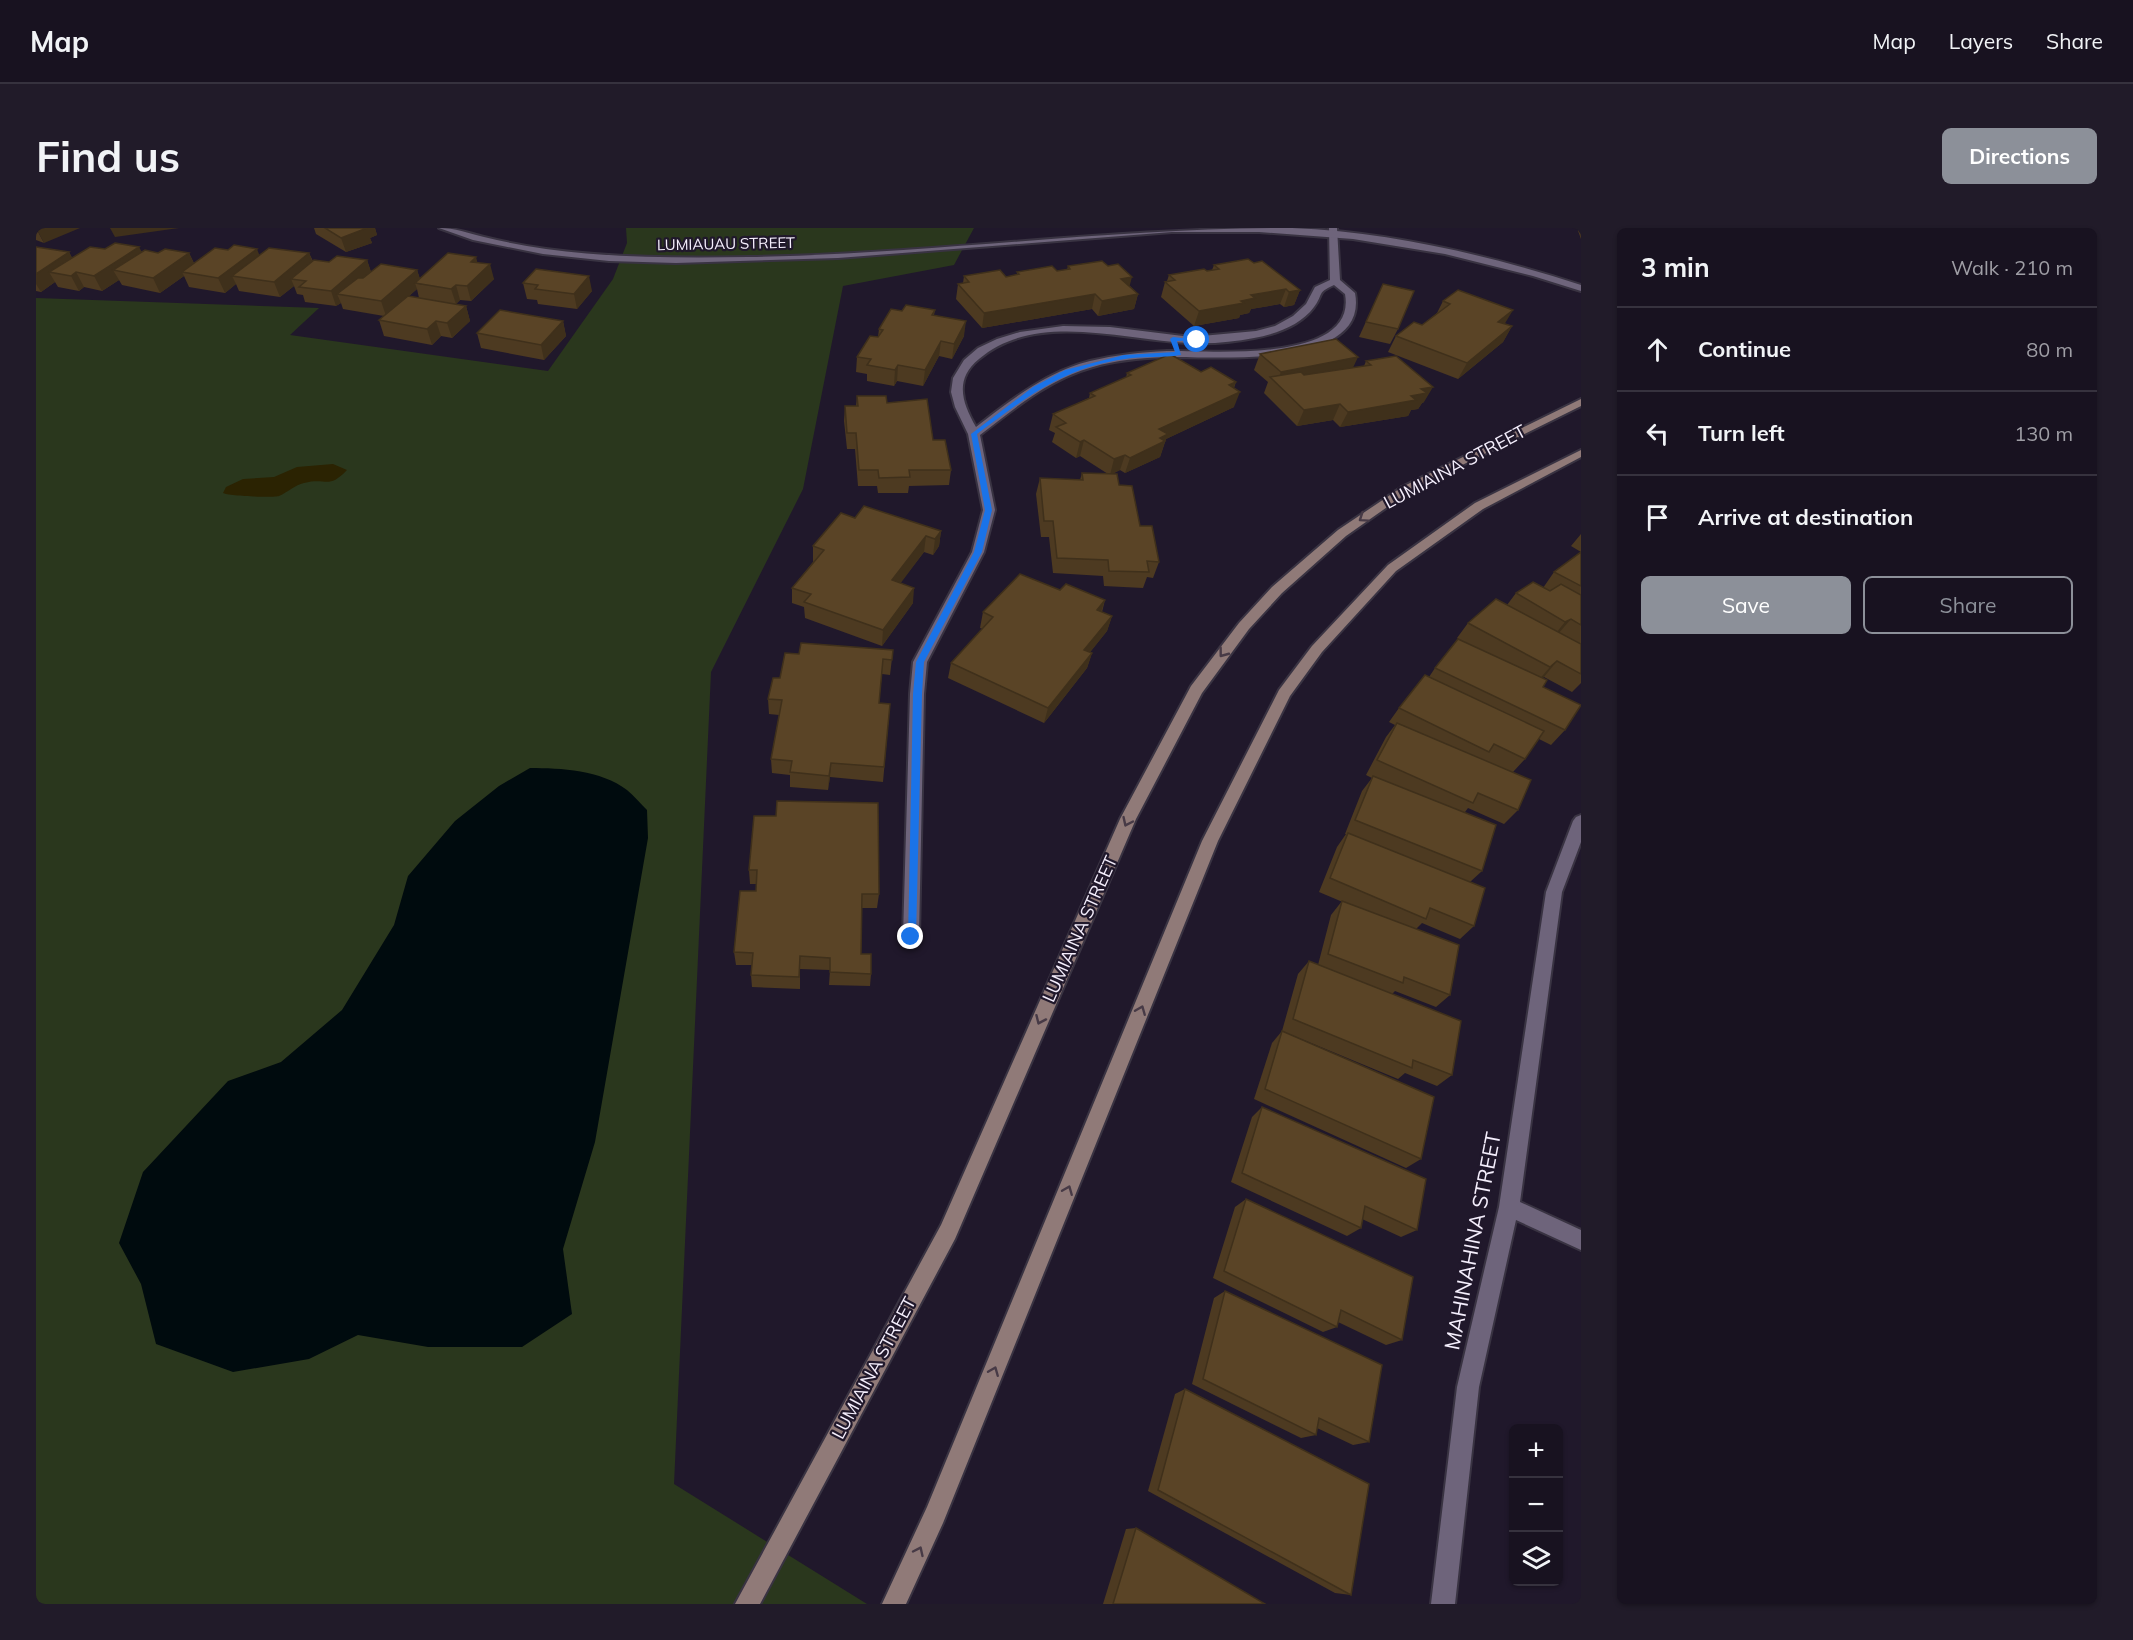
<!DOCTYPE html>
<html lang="en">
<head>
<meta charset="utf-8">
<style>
  :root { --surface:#181220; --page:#211b29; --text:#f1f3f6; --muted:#9f9ea5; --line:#36323e; --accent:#8c9099 }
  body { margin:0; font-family:Mulish,sans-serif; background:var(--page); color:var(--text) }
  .controls { position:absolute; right:18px; bottom:18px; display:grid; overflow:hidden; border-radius:9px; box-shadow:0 2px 4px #0004 }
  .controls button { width:54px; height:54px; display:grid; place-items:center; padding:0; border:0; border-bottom:2px solid var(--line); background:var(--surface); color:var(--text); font:30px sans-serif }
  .stop { position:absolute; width:18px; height:18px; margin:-14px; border:4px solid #1a73e8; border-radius:50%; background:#fff }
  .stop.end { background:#1a73e8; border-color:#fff; box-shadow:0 2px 6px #0008 }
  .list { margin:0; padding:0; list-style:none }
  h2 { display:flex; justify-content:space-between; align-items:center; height:78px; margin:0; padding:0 24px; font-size:26px }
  h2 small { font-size:20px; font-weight:400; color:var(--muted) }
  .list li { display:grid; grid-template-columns:39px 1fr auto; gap:18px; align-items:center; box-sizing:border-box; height:84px; padding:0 24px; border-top:2px solid var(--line) }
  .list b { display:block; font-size:22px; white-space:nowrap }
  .list em { font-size:20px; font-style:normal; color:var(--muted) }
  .actions { display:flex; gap:12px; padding:18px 24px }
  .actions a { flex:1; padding:14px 0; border:2px solid var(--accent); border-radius:9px; text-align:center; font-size:21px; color:var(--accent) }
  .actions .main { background:var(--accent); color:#fff }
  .icon { flex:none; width:33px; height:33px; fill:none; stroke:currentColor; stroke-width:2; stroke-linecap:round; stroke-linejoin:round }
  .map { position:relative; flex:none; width:1545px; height:1376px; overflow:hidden; border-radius:9px }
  header { display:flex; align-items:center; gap:36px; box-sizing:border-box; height:84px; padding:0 30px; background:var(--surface); border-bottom:2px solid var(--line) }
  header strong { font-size:28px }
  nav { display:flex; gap:33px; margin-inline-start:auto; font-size:21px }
  .intro { display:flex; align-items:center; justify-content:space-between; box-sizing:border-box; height:144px; padding:0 36px }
  h1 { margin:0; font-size:42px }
  .button { padding:15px 27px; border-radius:9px; background:var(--accent); color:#fff; font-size:21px; font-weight:700 }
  main { display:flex; gap:36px; padding:0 36px }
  aside { flex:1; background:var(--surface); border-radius:9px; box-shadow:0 2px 4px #0004 }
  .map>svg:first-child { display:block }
  .green { fill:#2a371d }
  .sand { fill:#2b2302 }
  .water { fill:#000b0e }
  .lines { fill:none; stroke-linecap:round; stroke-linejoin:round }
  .service-casing { stroke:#393342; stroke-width:4 }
  .minor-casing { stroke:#393342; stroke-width:4 }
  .tertiary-casing { stroke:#393342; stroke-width:4 }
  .secondary-casing { stroke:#393342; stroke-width:4 }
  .service { fill:#6e647b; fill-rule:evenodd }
  .minor { fill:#6e647b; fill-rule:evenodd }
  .tertiary { fill:#6e647b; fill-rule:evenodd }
  .secondary { fill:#907a78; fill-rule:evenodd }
  .wall { fill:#4d3a21; fill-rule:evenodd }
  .shaded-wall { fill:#3f301b }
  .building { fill:#5a4426; stroke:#3f301b; stroke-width:1.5 }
  .oneway { stroke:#473a46 }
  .route { fill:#1a73e8 }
  .labels { text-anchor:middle; stroke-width:4.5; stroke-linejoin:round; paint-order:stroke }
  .far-street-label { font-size:15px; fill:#f5effd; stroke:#20182b }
  .street-label { font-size:18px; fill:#f5effd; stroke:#20182b }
  .near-street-label { font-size:21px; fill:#f5effd; stroke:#20182b }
</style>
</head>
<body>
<header>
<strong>Map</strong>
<nav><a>Map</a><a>Layers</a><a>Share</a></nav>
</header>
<div class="intro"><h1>Find us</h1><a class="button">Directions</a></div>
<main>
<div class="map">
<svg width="1545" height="1376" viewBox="0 0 1545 1376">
  <rect width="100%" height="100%" fill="#20182b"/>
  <polygon class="green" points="590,0 938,0 918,37 807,58 767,261 675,444 638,1256 831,1376 0,1376 0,70 283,80 254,107 512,143 577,51 591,15"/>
  <path class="sand" d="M297,236L311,242C292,262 291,249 268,255C259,257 252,264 243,268C238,270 192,268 187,265L190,259L207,251L238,249L261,239Z"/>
  <path class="water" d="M494,540C525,540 565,542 591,562C598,568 605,576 611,582L612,610L559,914L527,1021L536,1086L486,1119H392L322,1107L273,1131L197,1144L120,1116L105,1056L83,1015L107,944L192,853L245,834L306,782L358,697L372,648L419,593L463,558Z"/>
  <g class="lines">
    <defs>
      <path id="service" d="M1293,0H1301L1304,52L1319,65C1334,143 1173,128 1130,129C1105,130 1080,132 1057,139C1013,151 979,180 944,207L959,282L948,324L891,434L888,466L883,709L881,714L875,716L869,714L867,709L874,466L877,434L936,324L947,282L932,206L919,179L915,164L917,150L928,132L942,120L961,111L984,104L1027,98L1074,99L1155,109L1220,103L1239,98L1257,88L1270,76L1279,59L1294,52ZM1298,57L1309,66C1322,137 1171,122 1131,123C1105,124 1079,127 1054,133C1010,144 975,172 940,199C926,175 918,151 943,131C1001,82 1088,113 1155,115C1176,116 1198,114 1218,110C1240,106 1265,97 1278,79C1288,66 1280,65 1298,57Z"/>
      <polygon id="minor" points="1545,587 1545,614 1526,664 1484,974 1545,1002 1545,1022 1480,992 1443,1159 1419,1376 1395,1376 1421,1159 1463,979 1510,664 1537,593 1540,589"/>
      <path id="tertiary" d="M403,0C419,0 432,5 448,9C468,14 489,18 510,21C577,30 645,30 713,29C894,26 1074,0 1256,0C1354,4 1452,27 1545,57V63L1497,48L1409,26L1317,11L1223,4H1136L802,30L640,35L573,33L507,26L437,12Z"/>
      <g id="secondary">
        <polygon points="1545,171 1545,178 1374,263 1310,308 1246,365 1213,401 1166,465 1100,591 919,1011 724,1376 699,1376 905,997 1084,591 1155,458 1203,395 1236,359 1302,302 1366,259"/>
        <polygon points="1545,222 1545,229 1447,281 1360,343 1286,424 1254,468 1182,613 907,1295 870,1376 846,1376 891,1279 1166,613 1243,462 1276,418 1352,337 1439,275"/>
      </g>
    </defs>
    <use href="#service" class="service-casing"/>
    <use href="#minor" class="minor-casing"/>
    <use href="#tertiary" class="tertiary-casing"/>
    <use href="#secondary" class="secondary-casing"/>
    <use href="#service" class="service"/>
    <use href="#minor" class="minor"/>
    <use href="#tertiary" class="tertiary"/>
    <use href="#secondary" class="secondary"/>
  </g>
  <g class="wall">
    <polygon points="0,0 8,15 0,12"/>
    <polygon points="278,0 339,0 341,7 334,10 336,15 310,24 280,6"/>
    <polygon points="1541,0 1545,0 1545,11"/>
    <path d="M0,19L33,24L36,30L69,21L122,25H153L158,35L224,27L273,25L277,33L293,34L331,32L335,44L381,42L384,51L442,34L458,51L435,73L424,72L420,76L430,78L434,93L416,110L405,108L396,117L348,108L343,92L348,88L307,81L305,75L300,78L269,74L267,67L261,66L258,58L244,69L203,63L200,56L189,65L153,59L148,48L124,65L86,57L83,52L66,63L48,59L43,63L22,59L19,54L5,64L0,63ZM381,61L383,70L373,68Z"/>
    <polygon points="1218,35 1264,62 1258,77 1248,79 1244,76 1215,81 1213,85 1204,87 1203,90 1158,98 1125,69 1129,54 1131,53 1133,47 1176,42 1178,37"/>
    <polygon points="1032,38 1094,58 1102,66 1098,81 1062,88 1056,81 946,100 920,71 922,56 927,55 928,48 970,49 981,47 981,44 1021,43 1031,42"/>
    <polygon points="487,55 556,63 541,81 502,76 501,72 491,71"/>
    <polygon points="1347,56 1362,101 1354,116 1323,109"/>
    <polygon points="1407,73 1476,98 1467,114 1422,151 1352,124 1360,108 1386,97 1401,85"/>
    <polygon points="899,82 898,87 928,108 916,131 903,128 887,158 861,153 858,158 831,153 831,146 820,144 821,129 842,109 843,101 866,83"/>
    <polygon points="527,93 530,108 508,132 445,120 441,105"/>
    <polygon points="1224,126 1317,140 1328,138 1330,133 1388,174 1386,175 1382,181 1375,182 1372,188 1304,199 1297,192 1261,198 1228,165 1232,154 1218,142"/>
    <polygon points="1165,144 1200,154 1198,160 1198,179 1130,211 1124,229 1089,245 1084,242 1076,246 1083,257 1123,334 1117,350 1111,349 1107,360 1068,358 1067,348 1017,345 1013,309 1005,309 1000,266 1004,250 1044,252 1046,245 1072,246 1044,228 1040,230 1016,214 1019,205 1013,202 1017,186 1053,170 1054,165 1090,150 1091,145"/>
    <polygon points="821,168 851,175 897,212 915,242 913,257 873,258 872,265 842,265 841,258 822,258 819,221 811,221 808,193 809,178 820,178"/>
    <polygon points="819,290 905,303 903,318 897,327 888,324 864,355 877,375 846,418 769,390 768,379 756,375 756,360 777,334 777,318"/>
    <polygon points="1545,306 1545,455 1536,464 1508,449 1506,450 1507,459 1529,502 1515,517 1503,511 1489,531 1477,544 1482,582 1468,596 1432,580 1429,584 1446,643 1434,654 1438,698 1424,711 1386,695 1380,701 1414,767 1400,779 1359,763 1356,766 1416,847 1401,858 1369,845 1362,851 1246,803 1262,746 1273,733 1282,737 1295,687 1306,673 1309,675 1283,664 1301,619 1310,606 1309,606 1326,563 1336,550 1330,547 1350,509 1359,497 1353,494 1363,480 1393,449 1399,440 1426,413 1421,410 1432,395 1471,377 1480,365 1507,360 1518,344 1545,324 1535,318"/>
    <polygon points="1024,362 1069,372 1066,384 1076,388 1071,403 1054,424 1056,425 1051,440 1008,495 912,450 915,435 947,401 944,400 947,384"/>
    <polygon points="857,422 854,447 846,446 843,475 854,476 847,554 794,549 792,562 754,559 754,547 736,545 735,531 743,487 733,486 732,471 744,450 763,426"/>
    <polygon points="718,588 843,666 841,680 826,680 825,726 835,746 834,758 793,757 794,742 764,741 764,761 716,759 715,747 716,737 700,737 698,724 720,663 720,656 714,656 713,642"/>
    <polygon points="1246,803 1385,931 1370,940 1218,871 1236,815"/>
    <polygon points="1226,879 1381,1002 1365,1009 1326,991 1325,1000 1311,1008 1195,954 1216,889"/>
    <polygon points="1210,971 1366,1112 1350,1117 1302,1094 1301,1099 1287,1104 1177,1050 1199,979"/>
    <polygon points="1189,1063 1333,1214 1317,1217 1281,1200 1280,1207 1265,1210 1156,1156 1178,1070"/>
    <polygon points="1149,1161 1315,1367 1299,1365 1112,1263 1139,1166"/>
    <polygon points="1100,1300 1229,1376 1067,1376 1090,1301"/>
  </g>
  <g class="shaded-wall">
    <polygon points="0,0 44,0 8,15"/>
    <polygon points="74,0 143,0 79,9"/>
    <polygon points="326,0 339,0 341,7 334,10 336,15 310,24 305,10"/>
    <polygon points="103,19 111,33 77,42 83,52 66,63 58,48"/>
    <polygon points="221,21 227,36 196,48 200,56 189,65 182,50"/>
    <polygon points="33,24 41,39 13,44 19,54 5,64 0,56 0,46"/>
    <polygon points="153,25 160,40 146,44 148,48 124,65 117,50"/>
    <polygon points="273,25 279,40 255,51 258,58 244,69 238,54"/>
    <polygon points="440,29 444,44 435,34"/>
    <polygon points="331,32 336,47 301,66 305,75 300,78 295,63"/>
    <polygon points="454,36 458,51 435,73 431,58"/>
    <polygon points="381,42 386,57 379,55 381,61 350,88 345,73"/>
    <polygon points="40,44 48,59 43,63 35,48"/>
    <polygon points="553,48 556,63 541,81 538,66"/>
    <polygon points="1096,49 1092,64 1085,51"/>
    <polygon points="420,57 424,72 420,76 415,61"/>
    <polygon points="1250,61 1244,76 1215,81 1213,85 1204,87 1203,90 1158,98 1163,83 1205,73 1215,67"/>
    <polygon points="1264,62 1258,77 1248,79 1253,64"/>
    <polygon points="1059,66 1056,81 946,100 948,85"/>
    <polygon points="1102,66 1098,81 1062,88 1066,73"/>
    <polygon points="430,78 434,93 416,110 411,95"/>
    <polygon points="1477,82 1468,97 1462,94"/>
    <polygon points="400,93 405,108 396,117 391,101"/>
    <polygon points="527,93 530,108 508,132 505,117"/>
    <polygon points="930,93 928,108 916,131 918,116"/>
    <polygon points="1476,98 1467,114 1422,151 1431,135"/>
    <polygon points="905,113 903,128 887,158 889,142"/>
    <polygon points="1322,129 1315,144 1240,155 1245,144"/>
    <polygon points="862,137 861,153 858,158 859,142"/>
    <polygon points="1200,154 1194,168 1204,164 1198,179 1130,211 1124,229 1089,245 1094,230 1123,201 1193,157"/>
    <polygon points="1397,159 1388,174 1386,175 1382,181 1375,182 1372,188 1304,199 1312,184 1375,168 1385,161"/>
    <polygon points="1304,176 1297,192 1261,198 1268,182"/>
    <polygon points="1048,212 1044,228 1040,230 1044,214"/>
    <polygon points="1089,227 1084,242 1074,247 1078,231"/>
    <polygon points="905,303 903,318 897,327 899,311"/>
    <polygon points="890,308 888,324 855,368 856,352"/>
    <polygon points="878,360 877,375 846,418 847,402"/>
    <polygon points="1069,372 1064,387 1061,382"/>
    <polygon points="1076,388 1071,403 1044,437 1048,422"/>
    <polygon points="1535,391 1522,406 1516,410 1529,394"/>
    <polygon points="1056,425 1051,440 1008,495 1012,480"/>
    <polygon points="1521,433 1508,449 1501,454 1514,439"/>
    <polygon points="795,535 794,549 792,562 793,548"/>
  </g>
  <g class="building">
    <polygon points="289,0 331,0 305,10"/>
    <polygon points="79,15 103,19 58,48 40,44 35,48 13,44 54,19 69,21"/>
    <polygon points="198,17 221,21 182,50 146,44 179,20 192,22"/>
    <polygon points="0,19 33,24 0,46"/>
    <polygon points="233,20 273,25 238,54 196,48"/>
    <polygon points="129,21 153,25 117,50 77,42 109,22 122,25"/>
    <polygon points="412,25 440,29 435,34 454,36 431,58 420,57 415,61 379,55"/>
    <polygon points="301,28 331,32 295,63 263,59 270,53 255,51 278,32 293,34"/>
    <polygon points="1212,31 1218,35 1226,33 1264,62 1253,64 1250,61 1215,67 1219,70 1205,73 1208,75 1163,83 1129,54 1139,52 1133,47 1168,41 1171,43 1183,41 1178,37"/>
    <polygon points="1066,33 1072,38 1082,36 1096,49 1085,51 1102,66 1066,73 1059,66 948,85 922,56 933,54 928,48 964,42 970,49 983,46 981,44 1016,38 1021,43 1034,41 1032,38"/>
    <polygon points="345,36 381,42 345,73 301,66 322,50 327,50"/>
    <polygon points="500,41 553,48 538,66 499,61 502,57 487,55"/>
    <polygon points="1347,56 1378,63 1362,101 1330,94"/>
    <polygon points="1422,62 1477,82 1462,94 1476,98 1431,135 1360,108 1378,94 1386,97 1414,76 1407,73"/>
    <polygon points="372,68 430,78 411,95 400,93 391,101 343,92"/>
    <polygon points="870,77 899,82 896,87 930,93 918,116 905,113 889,142 862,137 859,142 831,137 835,131 821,129 834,108 842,109 847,102 843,101 855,81 866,83"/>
    <polygon points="464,82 527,93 505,117 441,105"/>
    <polygon points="1300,111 1322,129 1245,144 1224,126"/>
    <polygon points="1134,126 1165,144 1175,139 1200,154 1193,157 1204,164 1123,201 1132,206 1124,210 1129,213 1094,230 1089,227 1078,231 1048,212 1044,214 1020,199 1030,195 1017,186 1059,168 1054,165 1095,147 1091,145"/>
    <polygon points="1360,128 1397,159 1385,161 1391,165 1375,168 1380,172 1312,184 1304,176 1268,182 1234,149 1265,144 1268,147 1335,137 1330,133"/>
    <polygon points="821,168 850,168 851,175 891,171 897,212 909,212 915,242 873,242 874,249 843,250 842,242 823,242 820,205 811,205 809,178 822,178"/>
    <polygon points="1046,245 1081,246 1083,257 1096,258 1104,298 1116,298 1123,334 1111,333 1113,344 1073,343 1072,332 1021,330 1017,293 1008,293 1004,250 1047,252"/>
    <polygon points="828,278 905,303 899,311 890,308 856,352 878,360 847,402 768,374 775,366 756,360 788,322 777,318 805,285 819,290"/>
    <polygon points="1545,324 1545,358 1518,344"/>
    <polygon points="984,346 1024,362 1030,356 1069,372 1061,382 1076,388 1048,422 1056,425 1012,480 915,435 957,389 947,384"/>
    <polygon points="1497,354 1514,363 1525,356 1545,367 1545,397 1535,391 1529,394 1480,365"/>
    <polygon points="1460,371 1545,416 1545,446 1521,433 1514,439 1432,395"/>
    <polygon points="1422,411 1511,452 1507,459 1545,477 1529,502 1399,440"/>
    <polygon points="765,415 857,422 856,432 847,431 843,475 854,476 848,539 795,535 793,548 754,544 756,533 735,531 746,472 732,471 737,450 744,450 749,425 763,426"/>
    <polygon points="1389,447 1508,503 1489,531 1458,516 1453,524 1363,480"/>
    <polygon points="1361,495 1495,552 1482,582 1442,565 1437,575 1341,532"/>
    <polygon points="1337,548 1460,597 1446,643 1319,592"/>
    <polygon points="741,573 842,575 843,666 826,666 825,726 835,726 835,746 794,744 794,730 764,728 763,749 715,747 717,725 698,724 704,663 720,663 721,642 713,642 718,588 740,588"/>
    <polygon points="1312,605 1449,660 1438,698 1394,680 1390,691 1294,650"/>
    <polygon points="1306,673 1423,717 1414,767 1368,749 1367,755 1292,726"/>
    <polygon points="1273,733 1425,793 1416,847 1377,832 1376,840 1257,791"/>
    <polygon points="1246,803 1398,869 1385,931 1229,861"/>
    <polygon points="1226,879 1390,951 1381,1002 1329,978 1325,1000 1206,945"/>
    <polygon points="1210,971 1377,1049 1366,1112 1305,1082 1301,1099 1188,1043"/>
    <polygon points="1189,1063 1346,1137 1333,1214 1283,1190 1280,1207 1167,1151"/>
    <polygon points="1149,1161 1333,1256 1315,1367 1122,1262"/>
    <polygon points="1100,1300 1229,1376 1077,1376"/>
  </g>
  <defs><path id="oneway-chevron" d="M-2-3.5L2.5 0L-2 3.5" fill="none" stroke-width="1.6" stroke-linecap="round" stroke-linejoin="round" transform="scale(1.5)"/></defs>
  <g class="oneway">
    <use href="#oneway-chevron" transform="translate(1327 290) rotate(146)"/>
    <use href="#oneway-chevron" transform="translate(1187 425) rotate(127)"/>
    <use href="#oneway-chevron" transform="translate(1091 594) rotate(115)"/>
    <use href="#oneway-chevron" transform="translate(1105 782) rotate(-68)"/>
    <use href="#oneway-chevron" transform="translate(1004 792) rotate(114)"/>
    <use href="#oneway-chevron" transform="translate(1032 962) rotate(-68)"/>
    <use href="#oneway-chevron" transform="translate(958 1143) rotate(-68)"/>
    <use href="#oneway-chevron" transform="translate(883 1323) rotate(-65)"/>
  </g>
  <path class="route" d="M1137,109L1164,112L1141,113L1145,127C1126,130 1107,128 1089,131C1026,140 990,170 941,206L956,282L946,324L888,434L886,466L880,709L879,712H872L877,466L880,434L938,324L949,282L935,206L997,159L1029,142L1088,127L1139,124L1134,111Z"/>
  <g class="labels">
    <g class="far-street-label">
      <text transform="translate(690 16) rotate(-1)" y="5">LUMIAUAU STREET</text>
    </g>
    <g class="street-label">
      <text transform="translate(1419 239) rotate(-28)" y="6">LUMIAINA STREET</text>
      <text transform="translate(1044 701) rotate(-66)" y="6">LUMIAINA STREET</text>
      <text transform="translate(838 1140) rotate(-62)" y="6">LUMIAINA STREET</text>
    </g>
    <g class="near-street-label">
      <text transform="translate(1437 1013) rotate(-79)" y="7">MAHINAHINA STREET</text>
    </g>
  </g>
</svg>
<div class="controls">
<button>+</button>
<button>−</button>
<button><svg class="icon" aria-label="layers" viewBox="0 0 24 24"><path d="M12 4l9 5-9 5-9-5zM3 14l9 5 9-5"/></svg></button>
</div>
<div class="stop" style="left:1161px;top:112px"></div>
<div class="stop end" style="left:875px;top:709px"></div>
</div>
<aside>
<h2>3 min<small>Walk · 210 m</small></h2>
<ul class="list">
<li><svg class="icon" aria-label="ahead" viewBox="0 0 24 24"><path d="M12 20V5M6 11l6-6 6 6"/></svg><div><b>Continue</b></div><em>80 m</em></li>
<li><svg class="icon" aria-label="left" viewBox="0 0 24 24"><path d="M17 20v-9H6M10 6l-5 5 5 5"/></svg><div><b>Turn left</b></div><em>130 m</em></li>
<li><svg class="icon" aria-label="arrive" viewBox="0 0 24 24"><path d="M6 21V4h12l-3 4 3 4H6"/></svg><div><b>Arrive at destination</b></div></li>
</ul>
<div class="actions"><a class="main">Save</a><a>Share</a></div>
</aside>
</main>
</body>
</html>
